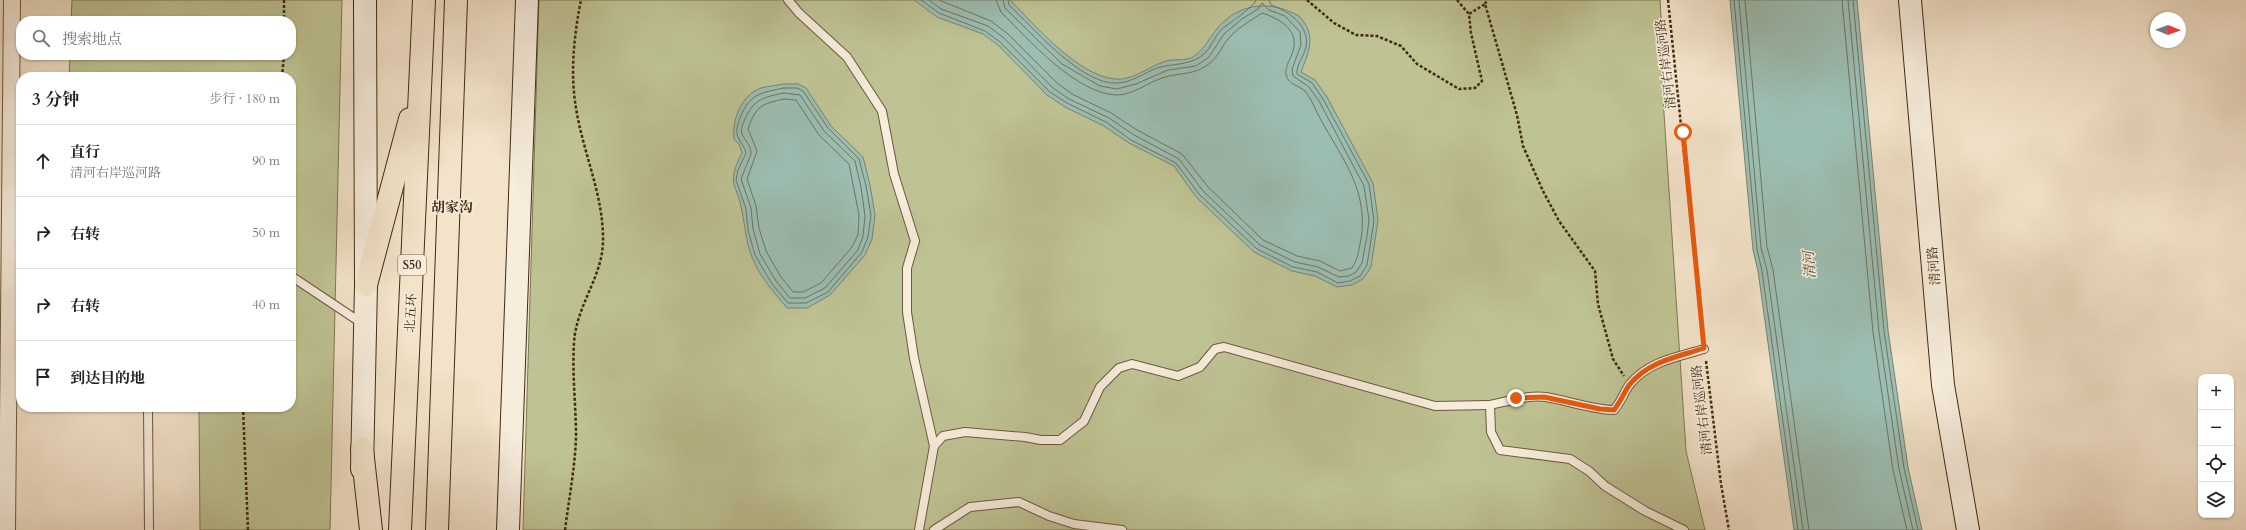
<!DOCTYPE html>
<html lang="zh">
<head>
<meta charset="utf-8">
<style>
  :root { --surface:#fff; --page:#f6f6f6; --text:#222; --muted:#767676; --line:#e0e0e0 }
  body { margin:0; font-family:Cardo,"Noto Serif SC",serif; background:var(--page); color:var(--text) }
  .controls { position:absolute; right:12px; bottom:12px; display:grid; overflow:hidden; border-radius:8px; box-shadow:0 1px 3px #0004 }
  .controls button { width:36px; height:36px; display:grid; place-items:center; padding:0; border:0; border-bottom:1px solid var(--line); background:var(--surface); color:var(--text); font:20px sans-serif }
  .compass { position:absolute; left:2150px; top:12px; width:36px; height:36px; border-radius:50%; background:var(--surface); box-shadow:0 1px 3px #0004; rotate:91deg }
  .stop { position:absolute; width:12px; height:12px; margin:-9px; border:3px solid #ea580c; border-radius:50%; background:#fff }
  .stop.end { background:#ea580c; border-color:#fff; box-shadow:0 1px 4px #0008 }
  .list { margin:0; padding:0; list-style:none }
  h2 { display:flex; justify-content:space-between; align-items:center; height:52px; margin:0; padding:0 16px; font-size:17px }
  h2 small { font-size:13px; font-weight:400; color:var(--muted) }
  .list li { display:grid; grid-template-columns:26px 1fr auto; gap:12px; align-items:center; box-sizing:border-box; height:72px; padding:0 16px; border-top:1px solid var(--line) }
  .list b { display:block; font-size:15px; white-space:nowrap }
  .list p { margin:0; font-size:13px; white-space:nowrap; color:var(--muted) }
  .list em { font-size:13px; font-style:normal; color:var(--muted) }
  .icon { flex:none; width:22px; height:22px; fill:none; stroke:currentColor; stroke-width:2; stroke-linecap:round; stroke-linejoin:round }
  .map { position:relative; flex:none; width:2246px; height:530px; overflow:hidden }
  .search { position:absolute; background:var(--surface); box-shadow:0 1px 3px #0004; left:16px; top:16px; width:280px; height:44px; display:flex; align-items:center; gap:10px; box-sizing:border-box; padding:0 14px; border-radius:16px; color:var(--muted); font-size:15px }
  .panel { position:absolute; background:var(--surface); box-shadow:0 1px 3px #0004; left:16px; top:72px; width:280px; height:340px; border-radius:16px }
  .map>svg:first-child { display:block }
  .green { fill:#bfc394; stroke:#807652 }
  .water { fill:#9cbeb2; stroke:#788372 }
  .lines { fill:none; stroke-linecap:round; stroke-linejoin:round }
  .shore { stroke:#6e7462; stroke-width:1 }
  .lane-casing { stroke:#6e583f; stroke-width:10 }
  .street-casing { stroke:#6e583f; stroke-width:18 }
  .secondary-casing { stroke:#412a11; stroke-width:24 }
  .highway-casing { stroke:#412a11; stroke-width:24 }
  .path { stroke:#412a11; stroke-width:2.5; stroke-dasharray:3 2; stroke-linecap:butt }
  .lane { stroke:#f7eddd; stroke-width:8 }
  .street { stroke:#f7eddd; stroke-width:16 }
  .secondary { stroke:#f7eddd; stroke-width:22 }
  .highway { stroke:#f3e3ca; stroke-width:22 }
  .route { stroke:#ea580c; stroke-width:5 }
  .labels { text-anchor:middle; stroke-width:3; stroke-linejoin:round; paint-order:stroke }
  .shield { fill:#f7eddd; stroke:#78644e; stroke-width:1 }
  .shield-label { font-size:12px; font-weight:bold; fill:#412a11 }
  .street-label { font-size:13px; fill:#412a11; stroke:#f7eddd }
  .neighbourhood-label { font-size:14px; font-weight:bold; fill:#412a11; stroke:#f7eddd }
  .water-label { font-size:14px; font-style:italic; fill:#584f39; stroke:#f7eddd }
</style>
</head>
<body>
<div class="map">
<svg width="2246" height="530" viewBox="0 0 2246 530">
  <rect width="100%" height="100%" fill="#f3e3ca"/>
  <filter id="stains"><feTurbulence type="fractalNoise" baseFrequency=".005" numOctaves="4"/><feColorMatrix values="0 0 0 0 .2 0 0 0 0 .09 0 0 0 0 .02 0 0 0 .5 -.17"/></filter>
  <radialGradient id="worn" r=".72"><stop offset=".6" stop-color="#630" stop-opacity="0"/><stop offset="1" stop-color="#630" stop-opacity=".3"/></radialGradient>
  <g class="green">
    <polygon points="72,0 342,0 330,530 200,530 199,407 291,407 291,77 130,77 130,73 107,77 69,77 70,55 291,55 291,21 71,21"/>
    <polygon points="539,0 1660,0 1663,51 1660,52 1686,451 1705,530 523,530"/>
  </g>
  <g class="water">
    <path d="M914,0H1010C1035,25 1078,76 1115,79C1132,81 1150,66 1166,61C1174,59 1186,61 1193,57C1204,50 1208,40 1216,30C1238,2 1271,0 1299,16C1317,35 1309,51 1301,72L1315,80L1327,97L1373,183L1378,220L1371,267L1363,279L1352,285L1337,287L1315,276L1292,271L1254,252L1196,197L1174,166L1129,143L1104,126L1065,107L1047,95L998,45L983,34L937,17Z"/>
    <polygon points="1730,0 1857,0 1888,330 1908,467 1922,530 1794,530 1758,271 1753,250"/>
    <path d="M783,84H798L806,88L831,126L863,157L870,185L875,215L872,239L865,255L830,295L807,308H787C774,292 759,276 752,257C746,242 745,226 742,211C736,181 726,184 742,153L739,144L734,139C732,120 741,95 761,88C768,86 776,86 783,84Z"/>
  </g>
  <g class="lines">
    <g class="shore">
      <path d="M921,0L939,13L985,31L1000,42L1050,92L1067,103L1106,122L1131,140L1176,163L1199,194L1257,249L1293,267L1317,272L1338,283L1350,281L1360,276L1367,265L1374,221L1369,184L1323,99L1312,83L1297,74C1296,65 1304,56 1306,47C1310,25 1288,11 1271,5L1269,0"/>
      <polyline points="929,0 941,9 988,26 1004,38 1053,88 1069,99 1109,118 1134,135 1179,159 1203,191 1260,245 1295,262 1318,267 1339,277 1349,276 1356,272 1362,263 1367,236 1369,220 1364,186 1319,101 1309,87 1293,76 1292,69 1301,45 1300,32 1285,16 1269,10 1262,3 1258,9 1242,19 1224,34 1209,57 1196,66 1168,70 1136,84 1117,89 1100,86 1062,64 1005,8 1003,0"/>
      <path d="M939,0L991,21L1008,34L1057,83L1072,94L1111,113L1137,130L1182,154L1208,187L1263,240L1297,256L1320,261L1340,271L1352,268C1358,259 1359,249 1361,239C1370,184 1334,150 1313,104C1311,100 1308,94 1305,91C1298,85 1289,85 1286,75C1285,68 1289,61 1292,54C1301,31 1281,19 1262,13C1250,21 1237,28 1228,39C1222,46 1218,57 1210,63C1194,76 1180,72 1162,78C1147,83 1133,95 1117,95C1076,94 1028,39 1001,12L996,0"/>
      <path d="M1008,0L1009,5C1032,27 1083,86 1117,83C1131,83 1144,73 1157,68C1173,63 1192,66 1205,53C1211,47 1214,38 1220,31C1227,24 1256,6 1256,0"/>
      <polyline points="1734,0 1757,249 1762,271 1798,530"/>
      <polyline points="1739,0 1761,248 1767,270 1803,530"/>
      <polyline points="1745,0 1767,247 1773,270 1809,530"/>
      <polyline points="1842,0 1873,332 1893,470 1907,530"/>
      <polyline points="1848,0 1879,332 1899,469 1913,530"/>
      <polyline points="1853,0 1884,331 1904,468 1918,530"/>
      <path d="M784,88H797L803,91L828,128L859,159L866,186L871,215L868,237L862,252L828,292L806,303H788L772,284L755,255L748,230L746,209L736,180L738,170L746,153C745,146 740,143 738,137C735,131 738,124 740,118C750,94 759,93 784,88Z"/>
      <path d="M784,93L800,95L824,131L855,161L861,187L865,216L863,236L858,250L825,288L805,298H790L776,281L760,254L753,229L751,208L741,179L751,154C751,145 745,141 742,134C740,129 743,124 745,119C754,99 764,97 784,93Z"/>
      <path d="M784,99L796,100L819,135L849,164L859,215L858,235L852,247L821,283L803,292H793L781,277L766,251L759,228L756,206L747,179L757,151L748,129C756,106 761,104 784,99Z"/>
    </g>
    <defs>
      <g id="lane">
        <polyline points="788,0 799,13 847,57 882,111 894,174 915,241 907,268 907,312 914,358 934,446"/>
        <polyline points="291,276 363,324"/>
        <polyline points="148,407 149,530"/>
        <polyline points="919,530 934,446 943,436 965,432 1025,437 1041,440 1060,440 1084,421 1100,387 1119,368 1132,364 1178,376 1200,367 1215,349 1224,347 1435,406 1490,405"/>
        <polyline points="934,530 970,507 1019,502 1049,516 1074,524 1122,530"/>
        <path d="M1684,530L1645,511L1605,486L1589,471L1570,459L1500,450L1491,432L1490,405C1508,401 1528,395 1546,397C1569,401 1591,409 1614,410C1621,402 1624,392 1630,384C1649,361 1678,357 1704,349"/>
      </g>
      <polyline id="street" points="7,530 12,0"/>
      <g id="secondary">
        <polyline points="1910,0 1943,385 1968,530"/>
        <polyline points="362,469 366,285 365,0"/>
        <polyline points="508,530 527,0"/>
      </g>
      <g id="highway">
        <polyline points="366,285 410,119"/>
        <polyline points="362,449 371,530"/>
        <polyline points="400,530 424,0"/>
        <polyline points="437,530 456,0"/>
      </g>
    </defs>
    <use href="#lane" class="lane-casing"/>
    <use href="#street" class="street-casing"/>
    <use href="#secondary" class="secondary-casing"/>
    <use href="#highway" class="highway-casing"/>
    <g class="path">
      <polyline points="284,0 284,21"/>
      <polyline points="1307,0 1334,23 1356,35 1377,36 1401,46 1417,64 1459,89 1475,88 1482,81 1471,33 1469,14 1485,4 1517,115 1523,146 1543,191 1559,221 1595,271 1598,304 1613,359 1624,376"/>
      <polyline points="1457,0 1469,14"/>
      <polyline points="1668,0 1703,338"/>
      <polyline points="1485,4 1487,0"/>
      <polyline points="282,77 284,55"/>
      <polyline points="1706,361 1721,484 1729,530"/>
      <polyline points="243,407 248,530"/>
      <path d="M565,530C569,499 575,467 576,437C576,406 572,374 574,343C576,306 602,278 603,242C604,196 583,153 576,108C570,73 574,35 581,0"/>
    </g>
    <use href="#lane" class="lane"/>
    <use href="#street" class="street"/>
    <use href="#secondary" class="secondary"/>
    <use href="#highway" class="highway"/>
  </g>
  <g class="lines">
    <path class="route" d="M1516,398L1544,397L1600,409L1614,410C1621,401 1624,392 1630,384C1649,361 1678,357 1704,348L1683,132"/>
  </g>
  <g class="labels">
    <rect class="shield" x="398" y="255" width="28" height="20" rx="3"/>
    <g class="shield-label">
      <text x="412" y="269">S50</text>
    </g>
    <g class="street-label">
      <text transform="translate(1665 64) rotate(-97)" y="5">清河右岸巡河路</text>
      <text transform="translate(1933 266) rotate(-95)" y="5">清河路</text>
      <text transform="translate(410 313) rotate(-87)" y="5">北五环</text>
      <text transform="translate(1701 410) rotate(-97)" y="5">清河右岸巡河路</text>
    </g>
    <g class="neighbourhood-label">
      <text x="452" y="212">胡家沟</text>
    </g>
    <g class="water-label">
      <text transform="translate(1809 265) rotate(-94)" y="5">清河</text>
    </g>
  </g>
  <rect width="100%" height="100%" filter="url(#stains)"/>
  <rect width="100%" height="100%" fill="url(#worn)"/>
</svg>
<div class="controls">
<button>+</button>
<button>−</button>
<button><svg class="icon" aria-label="locate" viewBox="0 0 24 24"><circle cx="12" cy="12" r="6"/><path d="M12 2v4M12 18v4M2 12h4M18 12h4"/></svg></button>
<button><svg class="icon" aria-label="layers" viewBox="0 0 24 24"><path d="M12 4l9 5-9 5-9-5zM3 14l9 5 9-5"/></svg></button>
</div>
<svg class="compass" viewBox="-18 -18 36 36"><path d="M0-13l5 13h-10z" fill="#e53935"/><path d="M0 13l5-13h-10z" fill="#767676"/></svg>
<div class="stop" style="left:1683px;top:132px"></div>
<div class="stop end" style="left:1516px;top:398px"></div>
<div class="search"><svg class="icon" aria-label="search" viewBox="0 0 24 24"><circle cx="10" cy="10" r="6"/><path d="M15 15l6 6"/></svg>搜索地点</div>
<section class="panel">
<h2>3 分钟<small>步行 · 180 m</small></h2>
<ul class="list">
<li><svg class="icon" aria-label="ahead" viewBox="0 0 24 24"><path d="M12 20V5M6 11l6-6 6 6"/></svg><div><b>直行</b><p>清河右岸巡河路</p></div><em>90 m</em></li>
<li><svg class="icon" aria-label="right" viewBox="0 0 24 24"><path d="M7 20v-9h11M14 6l5 5-5 5"/></svg><div><b>右转</b></div><em>50 m</em></li>
<li><svg class="icon" aria-label="right" viewBox="0 0 24 24"><path d="M7 20v-9h11M14 6l5 5-5 5"/></svg><div><b>右转</b></div><em>40 m</em></li>
<li><svg class="icon" aria-label="arrive" viewBox="0 0 24 24"><path d="M6 21V4h12l-3 4 3 4H6"/></svg><div><b>到达目的地</b></div></li>
</ul>
</section>
</div>
</body>
</html>
